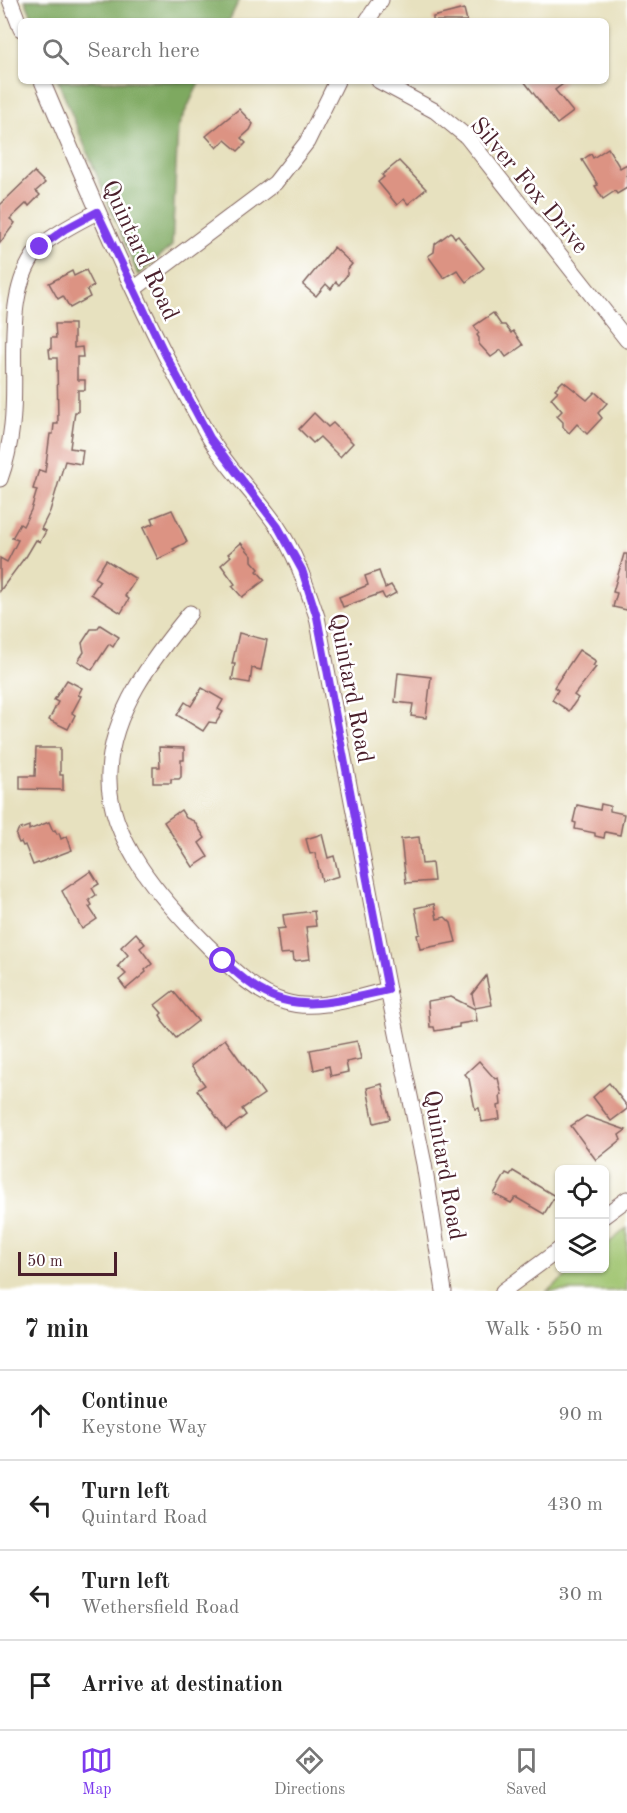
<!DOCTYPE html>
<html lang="en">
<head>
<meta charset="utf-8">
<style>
  :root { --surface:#fff; --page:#f6f6f6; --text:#222; --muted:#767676; --line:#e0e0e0; --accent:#7c3aed }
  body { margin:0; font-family:"Old Standard TT",serif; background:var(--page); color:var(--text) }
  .controls { position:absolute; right:18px; bottom:18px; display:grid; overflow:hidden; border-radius:9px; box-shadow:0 2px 4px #0004 }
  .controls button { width:54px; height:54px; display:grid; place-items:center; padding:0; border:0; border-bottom:2px solid var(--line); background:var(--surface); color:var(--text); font:30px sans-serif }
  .scale { position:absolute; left:18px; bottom:15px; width:99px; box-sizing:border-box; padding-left:6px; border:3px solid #4a1f2b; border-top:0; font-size:16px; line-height:21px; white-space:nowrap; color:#4a1f2b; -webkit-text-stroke:4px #fff; paint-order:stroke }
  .stop { position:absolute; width:18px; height:18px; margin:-14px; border:4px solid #7c3aed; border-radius:50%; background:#fff }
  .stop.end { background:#7c3aed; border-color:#fff; box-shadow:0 2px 6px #0008 }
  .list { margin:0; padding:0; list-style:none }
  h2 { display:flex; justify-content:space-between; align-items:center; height:78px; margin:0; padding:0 24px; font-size:26px }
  h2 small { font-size:20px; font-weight:400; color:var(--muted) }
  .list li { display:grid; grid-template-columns:39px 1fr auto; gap:18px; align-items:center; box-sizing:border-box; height:90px; padding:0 24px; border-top:2px solid var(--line) }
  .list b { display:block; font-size:22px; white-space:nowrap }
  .list p { margin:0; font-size:20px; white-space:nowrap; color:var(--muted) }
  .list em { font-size:20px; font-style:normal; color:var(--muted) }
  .icon { flex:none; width:33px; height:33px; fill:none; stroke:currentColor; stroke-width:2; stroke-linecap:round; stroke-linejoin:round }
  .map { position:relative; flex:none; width:627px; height:1291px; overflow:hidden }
  .search { position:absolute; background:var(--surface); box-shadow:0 2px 4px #0004; left:18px; right:18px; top:18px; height:66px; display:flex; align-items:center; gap:15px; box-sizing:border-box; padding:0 21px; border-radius:9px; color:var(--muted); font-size:22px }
  .sheet { height:438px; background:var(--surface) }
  nav { display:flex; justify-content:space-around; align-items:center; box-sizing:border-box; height:84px; border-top:2px solid var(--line); background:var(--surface); font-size:16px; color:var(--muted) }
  nav a { display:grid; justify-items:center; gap:3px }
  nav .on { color:var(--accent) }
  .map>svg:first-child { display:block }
  .green { fill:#9ec36d; stroke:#74714c; stroke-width:1.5 }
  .forest { fill:#7ea960; stroke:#646446; stroke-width:1.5 }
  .building { fill:#dc9383 }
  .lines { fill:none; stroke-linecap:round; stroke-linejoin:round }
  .minor-casing { stroke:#81635f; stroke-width:17 }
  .minor { stroke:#fff; stroke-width:15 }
  .route { stroke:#7c3aed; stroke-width:8 }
  .labels { text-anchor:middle; stroke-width:5; stroke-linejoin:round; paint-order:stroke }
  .street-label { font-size:24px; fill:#4a1f2b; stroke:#fff }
</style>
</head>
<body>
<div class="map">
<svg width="627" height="1291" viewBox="0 0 627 1291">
  <rect width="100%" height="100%" fill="#fff"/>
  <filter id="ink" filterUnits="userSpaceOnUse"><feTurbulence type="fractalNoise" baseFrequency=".0167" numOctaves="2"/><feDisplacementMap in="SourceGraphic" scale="12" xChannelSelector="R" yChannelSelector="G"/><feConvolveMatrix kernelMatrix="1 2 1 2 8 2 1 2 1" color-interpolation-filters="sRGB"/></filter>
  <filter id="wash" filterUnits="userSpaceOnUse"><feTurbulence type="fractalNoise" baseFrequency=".008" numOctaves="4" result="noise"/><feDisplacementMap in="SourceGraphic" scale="24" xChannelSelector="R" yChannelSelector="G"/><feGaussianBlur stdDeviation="1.35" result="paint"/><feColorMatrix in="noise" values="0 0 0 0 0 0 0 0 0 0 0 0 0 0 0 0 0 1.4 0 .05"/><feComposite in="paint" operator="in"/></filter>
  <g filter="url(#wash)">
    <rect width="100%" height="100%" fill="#e7e1bf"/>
    <polygon class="green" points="627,1228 627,1291 547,1291 576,1269 604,1268 605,1246"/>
    <g class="forest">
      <polygon points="25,0 239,0 229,21 34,21"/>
      <polygon points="58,81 200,81 178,127 172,246 138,275"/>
    </g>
    <g id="blocks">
      <g class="building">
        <polygon points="464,9 467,21 433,21 433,17"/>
        <polygon points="524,81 567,81 555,90 573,112 557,124"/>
        <polygon points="239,109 253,124 250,130 241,138 246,143 238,151 225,140 217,148 206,136"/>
        <polygon points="608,148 620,168 627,164 627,188 617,194 615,191 603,199 595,186 598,185 582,160 591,154 593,158"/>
        <polygon points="399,161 426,189 408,204 404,199 397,205 378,182 384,177 382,175"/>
        <polygon points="34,172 45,183 36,191 40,195 29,206 27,203 10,219 15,223 0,243 0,205"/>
        <polygon points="451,232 455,238 458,236 484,268 466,282 457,270 444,278 428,256 434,252 435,244"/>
        <polygon points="334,247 352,264 347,270 347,275 339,285 336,282 331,289 326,284 316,296 303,285"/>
        <polygon points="86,270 94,286 87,290 90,297 70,308 63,296 58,299 49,283 72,271 74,276"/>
        <polygon points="493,313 501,325 505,325 511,333 513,331 523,345 506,357 501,350 491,357 479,344 479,338 477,335 479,333 474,326"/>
        <polygon points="55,324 74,324 74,348 82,347 83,357 77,357 77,380 85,380 85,390 78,390 78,412 75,412 70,448 83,450 81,464 65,461 50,511 41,529 46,531 40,542 36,540 26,557 25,557 0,591 0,558 7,562 18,540 12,538 20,524 23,526 31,510 37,490 33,489 39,470 45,472 50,434 53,434 54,424 58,424 57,358 50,358 49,349 51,349 51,338 56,338"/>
        <polygon points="563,381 587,400 595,392 607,403 598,413 602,418 587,434 577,424 569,433 563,427 563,422 557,416 562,411 551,398 558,391 555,389"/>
        <polygon points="314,413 328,427 333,423 353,443 340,457 320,437 313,443 299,429"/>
        <polygon points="172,510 187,542 173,549 175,551 158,559 143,528 154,523 152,518"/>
        <polygon points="241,543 252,556 252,561 259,569 257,571 265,580 242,597 232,586 235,584 221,565 231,556 228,554"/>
        <polygon points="624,554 627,554 627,610 613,607 617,593 613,592"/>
        <polygon points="106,560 136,579 125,596 129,599 121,613 91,594 100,581 95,578"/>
        <polygon points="379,571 385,588 391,585 396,593 385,599 382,593 343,607 339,597 368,585 365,576"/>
        <polygon points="100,625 119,637 113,647 109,644 92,670 78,661 84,652 82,643 91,629 97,629"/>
        <polygon points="239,633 267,640 261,670 252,668 250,683 232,680 235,664 232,664"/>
        <polygon points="579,650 596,661 593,666 596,667 574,695 578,698 569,711 552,700 558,690 554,687"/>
        <polygon points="398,673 431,677 426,718 411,716 413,704 395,702"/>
        <polygon points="67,680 82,688 78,695 81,696 72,713 75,715 68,729 49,720 58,702 54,700"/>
        <polygon points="202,688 223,700 218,709 223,712 216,723 209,722 203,731 177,715 185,702 191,706"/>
        <polygon points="159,747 184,748 184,760 181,760 181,777 179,779 171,779 171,783 153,783 153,767 160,767"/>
        <polygon points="36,748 60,748 60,775 63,775 63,790 20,789 20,776 35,776"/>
        <polygon points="601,804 610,806 610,811 624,814 620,835 605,832 604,838 595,836 595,833 575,829 576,823 573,822 577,805 600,810"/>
        <polygon points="181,810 186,818 194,821 205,838 199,843 208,857 193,867 164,822"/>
        <polygon points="49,822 53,831 55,830 57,834 59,833 61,839 67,836 72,850 33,865 25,845 23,846 21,842 19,843 16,836 18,830 29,826 29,830"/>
        <polygon points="322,834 328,858 334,856 339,876 322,881 315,853 310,854 306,839"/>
        <polygon points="419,837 422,864 432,863 434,881 406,883 401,839"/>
        <polygon points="91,871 99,884 92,888 96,895 89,900 92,905 89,907 97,919 82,929 62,891"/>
        <polygon points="434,904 437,919 445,917 451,923 456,942 420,949 417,935 420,934 415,908"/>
        <polygon points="314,911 316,926 306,927 310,959 294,961 293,953 280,954 277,929 285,928 283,915"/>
        <polygon points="136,933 145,944 140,948 152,964 145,970 146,972 126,989 119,980 126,974 118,966 128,955 121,947"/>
        <polygon points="486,976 492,1005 475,1008 472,994"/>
        <polygon points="173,991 198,1021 176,1038 162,1021 163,1020 160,1015 162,1013 155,1005"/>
        <polygon points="451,997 475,1009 477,1021 459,1024 459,1027 435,1031 434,1027 430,1027 428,1001"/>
        <polygon points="225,1039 264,1094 242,1109 246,1115 226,1130 197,1090 205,1085 191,1066"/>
        <polygon points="357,1041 361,1059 346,1062 348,1072 331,1076 329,1066 314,1070 310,1050"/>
        <polygon points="479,1061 495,1079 498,1078 502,1095 500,1096 501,1105 498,1106 500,1119 482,1122 479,1108 475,1109 469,1079 465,1074"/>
        <polygon points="609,1083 627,1106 627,1109 611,1121 593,1097"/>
        <polygon points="382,1084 390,1119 374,1123 367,1088"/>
        <polygon points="586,1116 626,1130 619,1135 621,1140 596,1160 571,1126"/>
        <polygon points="513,1171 555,1196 544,1214 517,1198 515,1198 511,1203 494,1194 506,1173 510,1175"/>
      </g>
    </g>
  </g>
  <g filter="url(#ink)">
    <use href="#blocks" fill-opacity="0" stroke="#81635f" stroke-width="1.5"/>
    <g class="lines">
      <defs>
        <g id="minor">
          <polyline points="10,0 21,29"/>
          <polyline points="367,21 381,0"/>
          <path d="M42,81C93,201 144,322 208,435C226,467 256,495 277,526C296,554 306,585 317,617L388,990L424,1164L444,1291"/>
          <polyline points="379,81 435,111 467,137 627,340"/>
          <polyline points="134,289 275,183 307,142 337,81"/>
          <path d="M0,479C6,463 10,443 12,425C19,366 0,290 42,245C59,231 78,222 97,212"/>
          <path d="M190,613C153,658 111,712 109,773C106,839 164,902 208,946C230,967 255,993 285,1002C317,1012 356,997 388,990"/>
          <polyline points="604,1216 627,1199"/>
          <polyline points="503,1291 560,1249"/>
        </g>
      </defs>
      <use href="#minor" class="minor-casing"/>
      <use href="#minor" class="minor"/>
    </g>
  </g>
  <g class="lines" filter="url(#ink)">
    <path class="route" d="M40,247L65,229L97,212L165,354L210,438L278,527L302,570L317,617L388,990C345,999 300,1015 260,990C247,983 235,971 223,961"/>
  </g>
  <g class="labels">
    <g class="street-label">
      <text transform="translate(530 185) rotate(50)" y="8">Silver Fox Drive</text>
      <text transform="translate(141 250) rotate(65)" y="8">Quintard Road</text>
      <text transform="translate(352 688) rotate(79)" y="8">Quintard Road</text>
      <text transform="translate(445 1165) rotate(80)" y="8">Quintard Road</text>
    </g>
  </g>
</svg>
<div class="controls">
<button><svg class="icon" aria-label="locate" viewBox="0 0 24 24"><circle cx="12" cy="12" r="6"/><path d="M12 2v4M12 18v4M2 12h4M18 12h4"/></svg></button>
<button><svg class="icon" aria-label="layers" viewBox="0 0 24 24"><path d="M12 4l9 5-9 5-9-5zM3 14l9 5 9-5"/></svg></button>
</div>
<div class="scale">50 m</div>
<div class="stop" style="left:223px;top:961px"></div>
<div class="stop end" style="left:40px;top:247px"></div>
<div class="search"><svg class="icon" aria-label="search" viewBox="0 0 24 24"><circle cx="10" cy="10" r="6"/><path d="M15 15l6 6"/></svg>Search here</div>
</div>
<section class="sheet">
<h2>7 min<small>Walk · 550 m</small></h2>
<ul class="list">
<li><svg class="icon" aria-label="ahead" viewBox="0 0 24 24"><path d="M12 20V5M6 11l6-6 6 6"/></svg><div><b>Continue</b><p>Keystone Way</p></div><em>90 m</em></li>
<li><svg class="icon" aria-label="left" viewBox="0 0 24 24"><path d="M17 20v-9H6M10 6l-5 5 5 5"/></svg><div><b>Turn left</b><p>Quintard Road</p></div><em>430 m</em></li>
<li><svg class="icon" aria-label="left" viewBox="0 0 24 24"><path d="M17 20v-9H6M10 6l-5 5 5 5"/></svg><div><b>Turn left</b><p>Wethersfield Road</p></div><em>30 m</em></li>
<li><svg class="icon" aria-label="arrive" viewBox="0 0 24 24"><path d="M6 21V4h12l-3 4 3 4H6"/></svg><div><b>Arrive at destination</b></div></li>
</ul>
</section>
<nav>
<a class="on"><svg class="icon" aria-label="map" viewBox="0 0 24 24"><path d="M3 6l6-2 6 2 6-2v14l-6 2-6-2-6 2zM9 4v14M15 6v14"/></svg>Map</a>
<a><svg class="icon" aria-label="directions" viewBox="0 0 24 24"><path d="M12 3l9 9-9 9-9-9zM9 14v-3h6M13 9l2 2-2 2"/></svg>Directions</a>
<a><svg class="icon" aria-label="saved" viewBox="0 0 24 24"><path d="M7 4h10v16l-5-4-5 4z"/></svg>Saved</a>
</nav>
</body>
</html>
